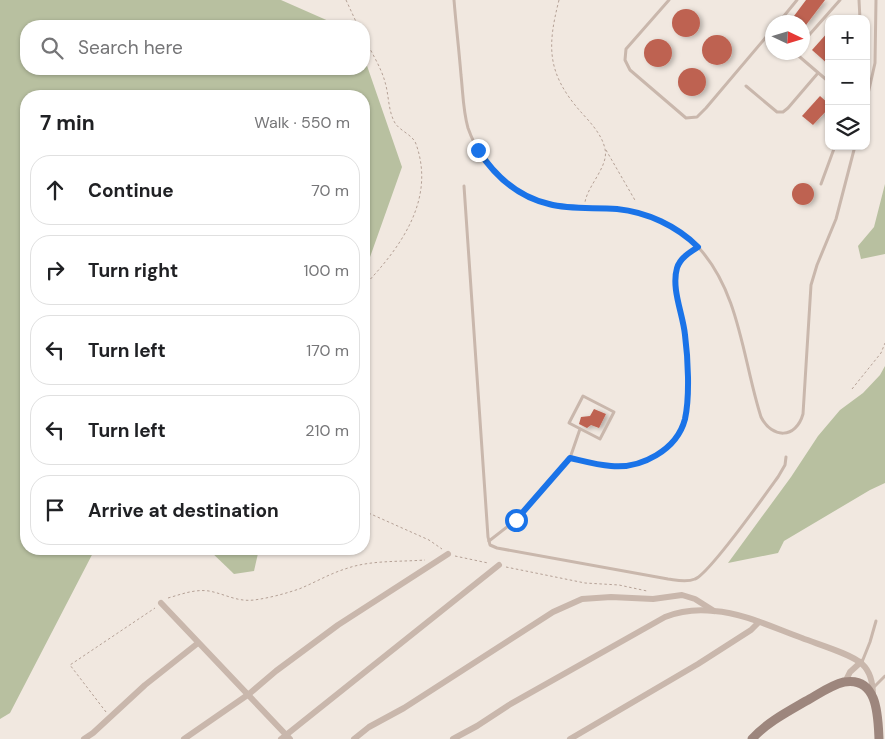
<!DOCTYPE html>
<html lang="en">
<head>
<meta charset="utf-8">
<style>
  :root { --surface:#fff; --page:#f6f6f6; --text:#202124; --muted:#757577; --line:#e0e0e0 }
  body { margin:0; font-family:"DM Sans",sans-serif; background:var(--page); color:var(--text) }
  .controls { position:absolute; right:15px; top:15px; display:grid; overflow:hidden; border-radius:10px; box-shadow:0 1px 4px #0004 }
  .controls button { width:45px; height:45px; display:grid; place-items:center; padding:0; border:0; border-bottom:1px solid var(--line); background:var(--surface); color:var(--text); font:25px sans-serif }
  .compass { position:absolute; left:765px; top:15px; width:45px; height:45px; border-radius:50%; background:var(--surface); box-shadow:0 1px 4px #0004; rotate:94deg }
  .stop { position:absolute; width:15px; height:15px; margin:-11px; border:4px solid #1a73e8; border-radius:50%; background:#fff }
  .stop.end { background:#1a73e8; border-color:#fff; box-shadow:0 1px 5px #0008 }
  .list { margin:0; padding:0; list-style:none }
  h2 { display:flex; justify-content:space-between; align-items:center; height:65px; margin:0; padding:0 20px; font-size:21px }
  h2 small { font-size:16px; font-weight:400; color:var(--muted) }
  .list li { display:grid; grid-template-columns:32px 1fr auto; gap:15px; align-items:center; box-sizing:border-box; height:70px; margin:0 10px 10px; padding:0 10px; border:1px solid var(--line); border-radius:20px }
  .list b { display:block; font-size:19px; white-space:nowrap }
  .list em { font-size:16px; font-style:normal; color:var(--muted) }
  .icon { flex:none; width:28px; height:28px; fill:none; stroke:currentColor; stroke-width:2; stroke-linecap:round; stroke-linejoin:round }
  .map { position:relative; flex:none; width:885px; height:739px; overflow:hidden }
  .search { position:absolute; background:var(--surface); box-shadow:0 1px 4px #0004; left:20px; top:20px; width:350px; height:55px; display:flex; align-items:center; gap:12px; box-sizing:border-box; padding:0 18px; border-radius:20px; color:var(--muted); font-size:19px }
  .panel { position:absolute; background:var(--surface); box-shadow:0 1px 4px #0004; left:20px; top:90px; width:350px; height:465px; border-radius:20px }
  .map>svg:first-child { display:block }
  .green { fill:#b8c0a0 }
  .building { fill:#be6251; filter:url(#shadow) }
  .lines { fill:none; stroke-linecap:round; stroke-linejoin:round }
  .path { stroke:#b5a196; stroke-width:1; stroke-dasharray:2.5 2.5; stroke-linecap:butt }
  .lane { stroke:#c9b7ac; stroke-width:3 }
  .street { stroke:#c9b7ac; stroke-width:6 }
  .secondary { stroke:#9d867d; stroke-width:9 }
  .route { stroke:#1a73e8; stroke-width:6 }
</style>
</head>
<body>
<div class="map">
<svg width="885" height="739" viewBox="0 0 885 739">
  <defs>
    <filter id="shadow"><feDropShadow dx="3" dy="1.5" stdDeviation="2.5" flood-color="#0004"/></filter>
  </defs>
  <rect width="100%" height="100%" fill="#f1e8e0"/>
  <g class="green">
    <polygon points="0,0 281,0 340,26 26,26 26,69 364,69 364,57 402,167 364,274 364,96 26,96 26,549 95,549 10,713 0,719"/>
    <polygon points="885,184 885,254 861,259 858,246 874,227"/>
    <polygon points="885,366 885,483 870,490 784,541 778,553 728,563 791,477 818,436 840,410 863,393 880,375"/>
    <polygon points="208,549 259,549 254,571 234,574"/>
  </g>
  <g class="building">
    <polygon points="806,0 825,0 806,25 794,16"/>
    <circle cx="686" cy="23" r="14"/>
    <polygon points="829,31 829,65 812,50"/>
    <circle cx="717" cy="50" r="15"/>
    <circle cx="658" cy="53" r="14"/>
    <circle cx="692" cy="82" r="14"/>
    <polygon points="820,96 829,104 829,108 813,125 802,116"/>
    <circle cx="803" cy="194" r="11"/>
    <polygon points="594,409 606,414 599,428 591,425 587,428 579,424 581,417 590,416"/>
  </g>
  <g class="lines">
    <g class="path">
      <polyline points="346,0 358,26"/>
      <path d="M559,0C547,47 547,73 580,111C589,121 602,134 605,149C609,166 588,185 585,202"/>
      <path d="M364,37C371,52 381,67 385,82C389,95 388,111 395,123C400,131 413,135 416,144C436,200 400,248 364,286"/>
      <polyline points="606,150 636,202"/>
      <polyline points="852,389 881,353 885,343"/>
      <polyline points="364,511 429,540 442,549"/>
      <polyline points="455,556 488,563"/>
      <polyline points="506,567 585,583 619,585 647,591"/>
      <path d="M168,598C182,594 195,589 209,591C225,594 237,602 254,600C269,598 284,594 299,589C314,583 329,574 345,569C370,560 398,562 425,560"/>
      <polyline points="106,712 70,665 155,608"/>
    </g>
    <g class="lane">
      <path d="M454,0C456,25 459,50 461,75C463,93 463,111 468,128C482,168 516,199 558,206C578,210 598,207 618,209C648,213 679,226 699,248C740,293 743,361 761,417C772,439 796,439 803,414L811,285L817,265L836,219L855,146"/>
      <polyline points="669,0 626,49 625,60 630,70 686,118 697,117 706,108 772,30"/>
      <polyline points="859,0 860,19"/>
      <polyline points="779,22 797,0"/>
      <polyline points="802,43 840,0"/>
      <polyline points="794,52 829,82"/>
      <polyline points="746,86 777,112 783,112 788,108 818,73"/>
      <polyline points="866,103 875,63 876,0"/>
      <polyline points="821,184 835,146"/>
      <path d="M464,186L488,537L490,545L497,548L668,579C676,580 686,583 695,579C709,574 765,495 778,477L785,465L786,457"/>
      <polygon points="583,396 614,412 600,439 569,423"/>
      <path d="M570,458C583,461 597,465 611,466C641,469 677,449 685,419C690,396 688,358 685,335C682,314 672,289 677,268C680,257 690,252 698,247"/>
      <polyline points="489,541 516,520 570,458 580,429"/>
      <polyline points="862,662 870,642 876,621"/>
      <polyline points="873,688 885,676"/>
    </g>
    <g class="street">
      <polyline points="161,603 290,739"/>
      <polyline points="845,682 850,672 861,662"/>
      <polyline points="84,739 93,733 145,685 198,643"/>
      <polyline points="184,739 249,694 276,671 338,625 448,554"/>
      <polyline points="281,739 499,565"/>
      <polyline points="354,739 369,727 404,708 553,612 582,599 611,597 653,599 682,595 695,599 714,611"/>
      <path d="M453,739L477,726L509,705L665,617C680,611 697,609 714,611C744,613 774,628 802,638C817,644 852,654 862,664C871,672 873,684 873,696"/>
      <polyline points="570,739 698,664 751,630 759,622"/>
    </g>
    <path class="secondary" d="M752,739C766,723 787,712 806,701C817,695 831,685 844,682C878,676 878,717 879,739"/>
  </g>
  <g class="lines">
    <path class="route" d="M478,150C495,176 518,197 549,204C571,210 594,207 617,209C647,212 677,226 698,247C690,252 680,258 677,268C671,289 683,314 685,335C688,358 690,396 685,419C677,450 641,469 611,466C597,465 583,461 570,458L516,520"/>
  </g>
</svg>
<div class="controls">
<button>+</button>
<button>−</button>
<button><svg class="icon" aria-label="layers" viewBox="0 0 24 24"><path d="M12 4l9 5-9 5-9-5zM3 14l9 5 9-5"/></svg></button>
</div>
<svg class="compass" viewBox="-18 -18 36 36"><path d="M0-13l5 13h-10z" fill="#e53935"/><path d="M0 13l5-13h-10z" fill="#757577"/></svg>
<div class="stop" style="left:516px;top:520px"></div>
<div class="stop end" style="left:478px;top:150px"></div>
<div class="search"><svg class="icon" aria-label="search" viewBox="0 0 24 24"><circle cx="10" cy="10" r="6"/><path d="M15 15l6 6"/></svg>Search here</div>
<section class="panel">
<h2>7 min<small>Walk · 550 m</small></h2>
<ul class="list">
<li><svg class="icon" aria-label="ahead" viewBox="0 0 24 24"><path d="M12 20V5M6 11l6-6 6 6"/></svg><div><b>Continue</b></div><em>70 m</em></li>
<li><svg class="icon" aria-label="right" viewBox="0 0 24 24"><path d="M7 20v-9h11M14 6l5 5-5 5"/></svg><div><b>Turn right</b></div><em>100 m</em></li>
<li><svg class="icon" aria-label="left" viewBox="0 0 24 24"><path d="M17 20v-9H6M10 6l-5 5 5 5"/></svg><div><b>Turn left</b></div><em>170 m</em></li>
<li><svg class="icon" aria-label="left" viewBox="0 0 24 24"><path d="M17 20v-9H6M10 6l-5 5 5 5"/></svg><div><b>Turn left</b></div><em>210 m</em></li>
<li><svg class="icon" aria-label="arrive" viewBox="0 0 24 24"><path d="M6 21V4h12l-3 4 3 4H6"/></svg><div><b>Arrive at destination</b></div></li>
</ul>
</section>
</div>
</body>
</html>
